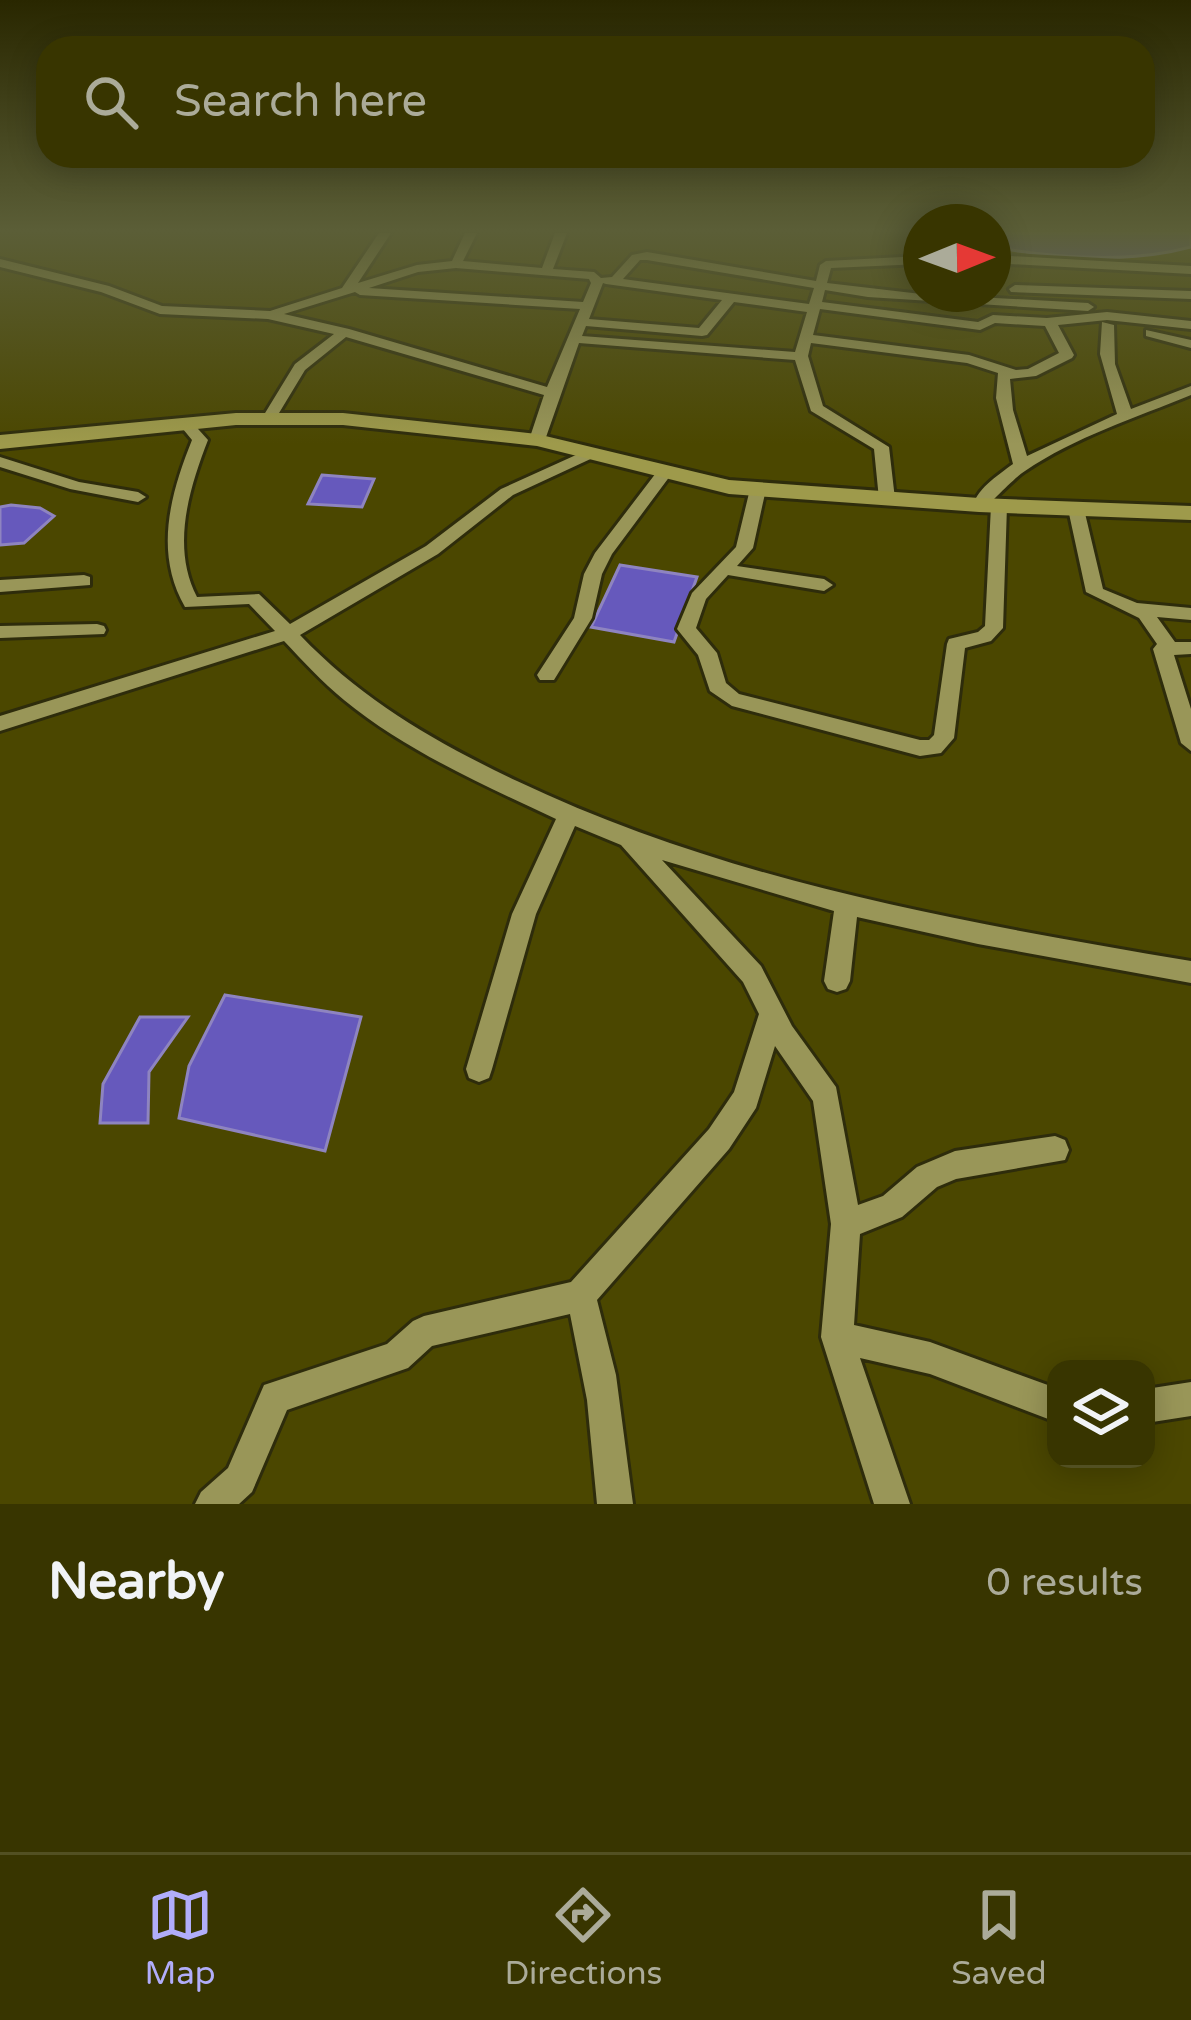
<!DOCTYPE html>
<html lang="en">
<head>
<meta charset="utf-8">
<style>
  :root { --surface:#383500; --page:#43400f; --text:#f1f3f6; --muted:#abab99; --line:#525022; --accent:#b1adfa }
  body { margin:0; font-family:"Varela Round",sans-serif; background:var(--page); color:var(--text) }
  .controls { position:absolute; right:36px; bottom:36px; display:grid; overflow:hidden; border-radius:24px; box-shadow:0 6px 30px #0003 }
  .controls button { width:108px; height:108px; display:grid; place-items:center; padding:0; border:0; border-bottom:3px solid var(--line); background:var(--surface); color:var(--text); font:60px sans-serif }
  .compass { position:absolute; left:903px; top:204px; width:108px; height:108px; border-radius:50%; background:var(--surface); box-shadow:0 6px 30px #0003; rotate:89deg }
  .list { margin:0; padding:0; list-style:none }
  h2 { display:flex; justify-content:space-between; align-items:center; height:156px; margin:0; padding:0 48px; font-size:51px }
  h2 small { font-size:39px; font-weight:400; color:var(--muted) }
  .icon { flex:none; width:66px; height:66px; fill:none; stroke:currentColor; stroke-width:2; stroke-linecap:round; stroke-linejoin:round }
  .map { position:relative; flex:none; width:1191px; height:1504px; overflow:hidden }
  .search { position:absolute; background:var(--surface); box-shadow:0 6px 30px #0003; left:36px; right:36px; top:36px; height:132px; display:flex; align-items:center; gap:30px; box-sizing:border-box; padding:0 42px; border-radius:36px; color:var(--muted); font-size:45px }
  .sheet { height:348px; background:var(--surface) }
  nav { display:flex; justify-content:space-around; align-items:center; box-sizing:border-box; height:168px; border-top:3px solid var(--line); background:var(--surface); font-size:33px; color:var(--muted) }
  nav a { display:grid; justify-items:center; gap:6px }
  nav .on { color:var(--accent) }
  .map>svg:first-child { display:block }
  .water { fill:#6659bc; stroke:#8e84c0; stroke-width:3 }
  .lines { fill:none; stroke-linecap:round; stroke-linejoin:round }
  .minor-casing { stroke:#2e2c0b; stroke-width:6 }
  .major-casing { stroke:#2e2c0b; stroke-width:6 }
  .minor { fill:#999658; fill-rule:evenodd }
  .major { fill:#9e9a4b; fill-rule:evenodd }
</style>
</head>
<body>
<div class="map">
<svg width="1191" height="1504" viewBox="0 0 1191 1504">
  <rect width="100%" height="100%" fill="#4b4700"/>
  <g class="water">
    <path d="M993,233H1191V247C1129,264 1056,258 993,247Z"/>
    <polygon points="322,475 374,479 362,507 308,504"/>
    <polygon points="11,505 40,508 54,516 24,543 0,545 0,507"/>
    <polygon points="620,565 697,577 674,642 591,627"/>
    <polygon points="225,995 361,1017 325,1151 179,1118 189,1066"/>
    <polygon points="140,1017 188,1017 149,1072 148,1123 100,1123 103,1084"/>
  </g>
  <g class="lines">
    <defs>
      <g id="minor">
        <path d="M379,233H391L358,283L417,265L452,261L465,233H477L463,261L542,268L555,233H567L553,269L594,272L601,278L612,277L632,255L647,252L816,281L820,265L826,261L921,256V264L831,268L827,283L921,294L1088,303L1094,307L1088,311L868,297L825,290L822,302L978,322L993,315L1047,318L1107,312L1191,321V329L1107,320L1058,325L1074,355L1072,358L1036,376L1010,379L1013,410L1027,456L1117,414L1100,354L1102,322L1114,325L1115,364L1131,409L1191,386V395C1135,418 1075,437 1025,471C1015,477 987,507 983,509C980,510 976,509 973,508C974,491 998,475 1013,464L996,398L998,373L967,363L811,343L808,356L823,406L889,447L895,499L887,504L879,499L874,449L811,411L795,360L579,343L545,440L537,445L529,440L544,395L346,337L305,370L276,418L269,422L262,418L295,364L334,334L268,319L160,314L101,292L0,267V259L109,286L162,306L270,311L342,288ZM640,260H647L814,288L809,304L623,279ZM456,268L589,279L591,283L583,302L369,288L418,272ZM603,283L606,284L722,300L699,328L589,319ZM355,292L360,295L580,309L547,387L349,329L284,314ZM734,302L807,312L795,352L582,336L586,326L702,336L707,335ZM820,309L980,330L995,323L1045,326L1059,353L1028,369L1016,370L969,355L813,335Z"/>
        <polygon points="993,255 1191,266 1191,274 993,263"/>
        <polygon points="1015,285 1191,291 1191,299 1011,292 1009,289"/>
        <polygon points="1146,330 1191,340 1191,348 1146,336"/>
        <path d="M180,420H190L208,440C189,489 171,547 197,597L259,594L290,624L426,546L501,489L587,450H597V456L513,495L438,554L300,635C363,701 435,742 517,781C729,882 961,922 1191,961V983L978,944L857,917L850,981L846,989L837,992L828,989L824,981L834,911L662,860L761,966L792,1026L836,1087L858,1205L883,1196L917,1167L955,1151L1055,1136L1065,1140L1069,1150L1065,1160L956,1179L937,1187L902,1217L860,1234L854,1325L930,1342L1056,1388V1422L930,1374L860,1358L910,1504H874L821,1337L831,1224L813,1101L775,1046L756,1108L729,1149L597,1300L616,1375L633,1504H597L587,1400L570,1314L432,1346L408,1368L287,1410L252,1492L239,1504H195L201,1492L228,1468L264,1385L387,1344L413,1321L424,1316L571,1282L709,1129L734,1092L759,1014L743,982L621,845L575,826L536,914L492,1069L489,1078L479,1082L469,1078L466,1069L512,914L556,819C484,785 406,751 344,700C322,682 303,661 284,641L0,731V716L275,631L249,604L185,607C154,553 170,495 192,440L178,423Z"/>
        <polygon points="0,457 79,482 138,492 146,497 138,502 70,489 0,467"/>
        <polygon points="665,467 673,472 612,554 602,574 592,618 554,680 540,680 537,675 574,618 584,574 595,553 659,469"/>
        <polygon points="758,484 766,489 753,548 737,566 824,579 833,585 824,591 728,575 706,599 696,628 717,653 726,683 739,694 920,740 929,740 934,735 947,644 949,639 978,632 985,626 991,506 999,501 1007,506 1003,628 991,641 965,648 954,738 941,753 920,756 732,706 710,691 698,655 677,629 692,593 736,547 750,489"/>
        <polygon points="1076,504 1084,509 1103,589 1137,603 1191,608 1191,620 1157,617 1175,642 1191,642 1191,654 1174,655 1191,709 1191,751 1181,743 1153,649 1157,644 1139,618 1086,592 1068,509"/>
        <polygon points="84,575 90,577 90,585 0,592 0,580"/>
        <polygon points="97,624 104,626 106,630 104,634 0,638 0,626"/>
        <polygon points="1191,1382 1191,1416 1146,1423 1146,1389"/>
      </g>
      <polygon id="major" points="236,413 343,413 537,434 729,480 979,498 1191,506 1191,520 979,512 729,494 537,446 343,425 236,425 0,449 0,435"/>
    </defs>
    <use href="#minor" class="minor-casing"/>
    <use href="#major" class="major-casing"/>
    <use href="#minor" class="minor"/>
    <use href="#major" class="major"/>
  </g>
  <linearGradient id="sky" x2="0" y2="1"><stop stop-color="#292700"/><stop offset="0.52" stop-color="#5b5e37"/><stop offset="1" stop-color="#5b5e37" stop-opacity="0"/></linearGradient>
  <rect width="1191" height="444" fill="url(#sky)"/>
</svg>
<div class="controls">
<button><svg class="icon" aria-label="layers" viewBox="0 0 24 24"><path d="M12 4l9 5-9 5-9-5zM3 14l9 5 9-5"/></svg></button>
</div>
<svg class="compass" viewBox="-18 -18 36 36"><path d="M0-13l5 13h-10z" fill="#e53935"/><path d="M0 13l5-13h-10z" fill="#abab99"/></svg>
<div class="search"><svg class="icon" aria-label="search" viewBox="0 0 24 24"><circle cx="10" cy="10" r="6"/><path d="M15 15l6 6"/></svg>Search here</div>
</div>
<section class="sheet">
<h2>Nearby<small>0 results</small></h2>
<ul class="list">
</ul>
</section>
<nav>
<a class="on"><svg class="icon" aria-label="map" viewBox="0 0 24 24"><path d="M3 6l6-2 6 2 6-2v14l-6 2-6-2-6 2zM9 4v14M15 6v14"/></svg>Map</a>
<a><svg class="icon" aria-label="directions" viewBox="0 0 24 24"><path d="M12 3l9 9-9 9-9-9zM9 14v-3h6M13 9l2 2-2 2"/></svg>Directions</a>
<a><svg class="icon" aria-label="saved" viewBox="0 0 24 24"><path d="M7 4h10v16l-5-4-5 4z"/></svg>Saved</a>
</nav>
</body>
</html>
